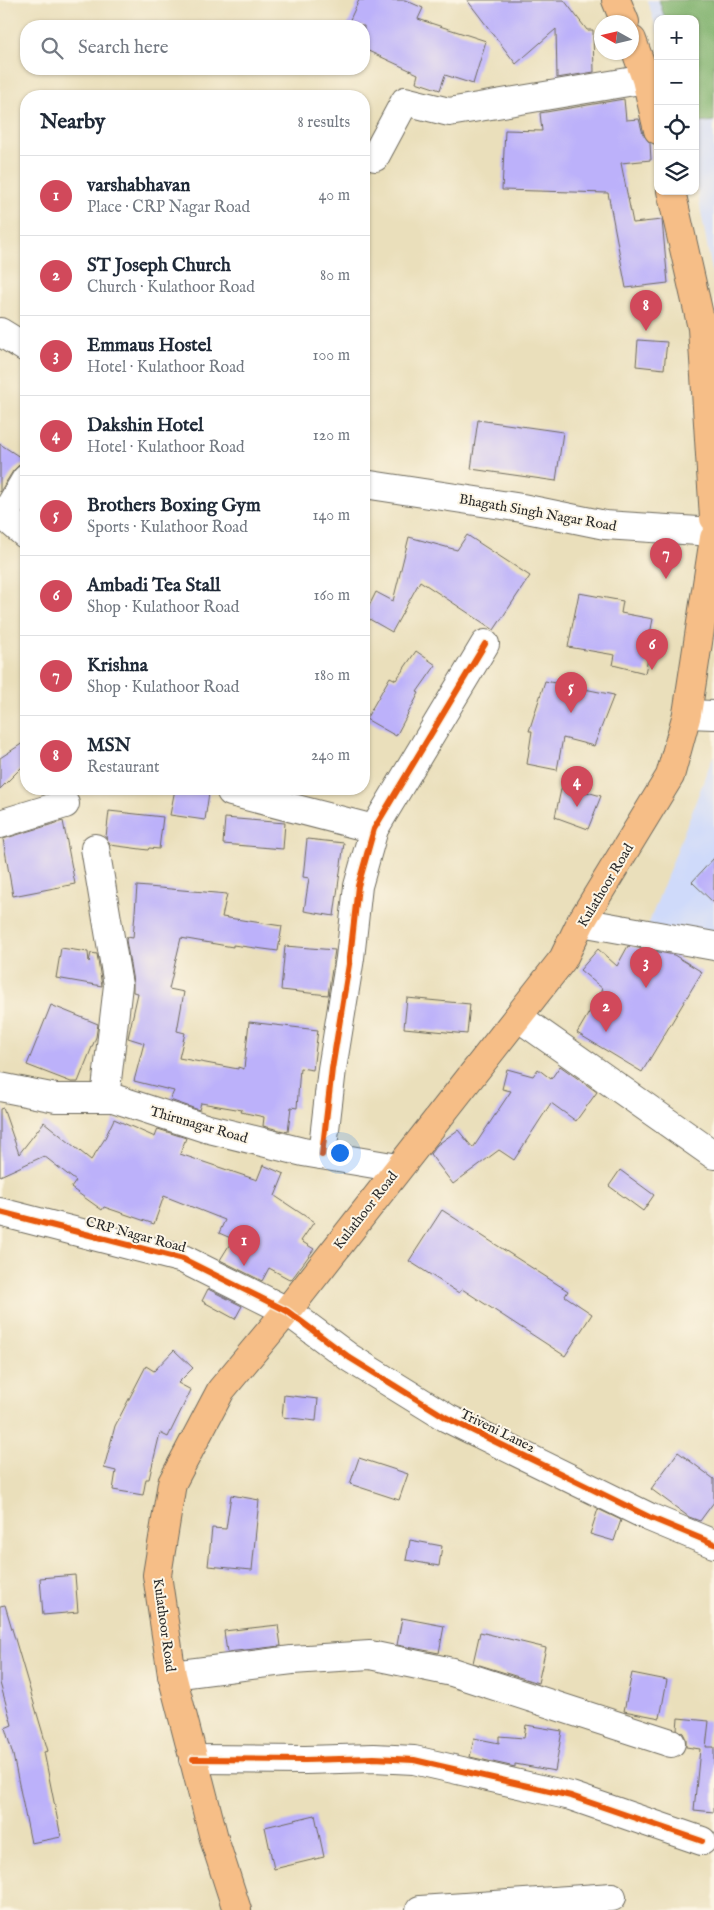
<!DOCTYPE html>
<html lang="en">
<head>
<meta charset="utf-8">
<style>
  :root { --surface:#fff; --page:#f2f2f3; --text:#1f2937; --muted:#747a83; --line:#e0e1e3; --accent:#d1495b }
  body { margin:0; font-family:"IM FELL English",serif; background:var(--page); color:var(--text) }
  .controls { position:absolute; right:15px; top:15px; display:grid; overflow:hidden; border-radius:10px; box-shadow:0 1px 4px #0004 }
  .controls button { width:45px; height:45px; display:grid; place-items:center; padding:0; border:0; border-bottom:1px solid var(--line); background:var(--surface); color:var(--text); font:25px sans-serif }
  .compass { position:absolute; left:594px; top:15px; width:45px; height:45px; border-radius:50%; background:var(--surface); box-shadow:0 1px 4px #0004; rotate:278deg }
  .you { position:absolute; left:339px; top:1152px; width:18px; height:18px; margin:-12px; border:4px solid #fff; border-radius:50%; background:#1a73e8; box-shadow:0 0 0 8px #1a73e833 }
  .badge { display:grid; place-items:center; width:32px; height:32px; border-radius:50%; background:var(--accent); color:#fff; font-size:16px; font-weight:700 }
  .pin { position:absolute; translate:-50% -41px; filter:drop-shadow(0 1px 2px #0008) }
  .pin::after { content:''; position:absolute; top:26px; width:18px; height:15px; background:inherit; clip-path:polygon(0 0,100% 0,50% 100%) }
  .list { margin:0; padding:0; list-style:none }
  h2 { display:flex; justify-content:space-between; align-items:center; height:65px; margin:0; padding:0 20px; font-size:21px }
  h2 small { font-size:16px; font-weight:400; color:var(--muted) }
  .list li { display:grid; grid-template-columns:32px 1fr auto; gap:15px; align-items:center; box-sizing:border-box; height:80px; padding:0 20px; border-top:1px solid var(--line) }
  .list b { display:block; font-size:19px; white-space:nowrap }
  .list p { margin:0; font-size:16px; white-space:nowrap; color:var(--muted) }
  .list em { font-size:16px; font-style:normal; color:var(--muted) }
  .icon { flex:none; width:28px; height:28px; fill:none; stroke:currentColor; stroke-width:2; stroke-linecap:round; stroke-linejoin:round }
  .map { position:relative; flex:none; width:714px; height:1910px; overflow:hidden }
  .search { position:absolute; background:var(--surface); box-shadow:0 1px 4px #0004; left:20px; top:20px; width:350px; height:55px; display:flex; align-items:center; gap:12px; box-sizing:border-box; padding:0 18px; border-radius:20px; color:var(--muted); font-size:19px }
  .panel { position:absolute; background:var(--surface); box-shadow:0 1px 4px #0004; left:20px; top:90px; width:350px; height:705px; border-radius:20px }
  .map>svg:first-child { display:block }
  .built { fill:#cfdafa }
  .forest { fill:#7eb16c; stroke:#546e4c }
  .building { fill:#bcb1fa }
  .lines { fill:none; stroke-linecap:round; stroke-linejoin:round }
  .minor-casing { stroke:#6e6a5d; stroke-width:30 }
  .major-casing { stroke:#6e6a5d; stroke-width:30 }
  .minor { stroke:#fff; stroke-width:28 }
  .major { stroke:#f6be87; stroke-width:28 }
  .cycleway-casing { stroke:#fcf5e5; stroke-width:9 }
  .cycleway { stroke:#e8590c; stroke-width:6 }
  .labels { text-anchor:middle; stroke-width:4; stroke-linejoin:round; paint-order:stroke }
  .street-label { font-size:14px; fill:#2b2b2b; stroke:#fcf5e5 }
</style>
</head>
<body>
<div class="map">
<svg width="714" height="1910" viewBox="0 0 714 1910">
  <rect width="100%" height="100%" fill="#fcf5e5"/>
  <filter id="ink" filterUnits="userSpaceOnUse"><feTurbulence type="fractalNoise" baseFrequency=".02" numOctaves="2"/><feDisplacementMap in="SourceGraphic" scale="10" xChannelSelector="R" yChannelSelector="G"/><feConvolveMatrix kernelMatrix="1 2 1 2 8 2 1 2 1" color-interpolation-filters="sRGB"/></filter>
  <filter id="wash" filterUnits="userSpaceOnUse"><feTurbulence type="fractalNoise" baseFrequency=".0096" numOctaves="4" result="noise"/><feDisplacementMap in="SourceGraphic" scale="20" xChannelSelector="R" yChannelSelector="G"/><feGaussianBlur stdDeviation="1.12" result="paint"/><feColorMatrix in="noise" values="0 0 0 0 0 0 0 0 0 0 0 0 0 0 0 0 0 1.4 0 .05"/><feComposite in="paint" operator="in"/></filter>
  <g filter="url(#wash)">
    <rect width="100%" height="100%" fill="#eadfbb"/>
    <g class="built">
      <polygon points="647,0 714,0 714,283 695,179 695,19 658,19 658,34"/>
      <polygon points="714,754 714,952 642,941"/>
    </g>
    <polygon class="forest" points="659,0 714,0 714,121 699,123 695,113 695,19 665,19"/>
    <g id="blocks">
      <g class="building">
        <polygon points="359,0 405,0 423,8 418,19 486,41 473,84 445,75 440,90 416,82 418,74 364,49 364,26 347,26"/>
        <polygon points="467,0 564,0 587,30 593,30 594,72 557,78 556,29 516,64"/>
        <polygon points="624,99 626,120 639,119 643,134 650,143 651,160 621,163 633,223 662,220 668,283 626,288 608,193 502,190 505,130 542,131 540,113"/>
        <polygon points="638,340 667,342 664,369 636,366"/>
        <polygon points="478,420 563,432 556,481 471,469"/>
        <polygon points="0,444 26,461 26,463 19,465 13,471 0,492"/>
        <polygon points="467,535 530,576 494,630 420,581 392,632 364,616 376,592 393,601 409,537 457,550"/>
        <polygon points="579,593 623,601 621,613 653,619 648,644 651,645 645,673 613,665 615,655 568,647"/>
        <polygon points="416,651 436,665 417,692 419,693 396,736 366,719 390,677 396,680"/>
        <polygon points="545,681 614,695 594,746 563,738 557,770 527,764 532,731 529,731"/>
        <polygon points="26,741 26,763 0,789 0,758"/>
        <polygon points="562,785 601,796 588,829 555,817"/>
        <polygon points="175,789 209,793 205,820 170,815"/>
        <polygon points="109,811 163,817 159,849 149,848 148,850 110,845 106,837"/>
        <polygon points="225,818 285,823 283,849 223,844"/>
        <polygon points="63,821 75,884 13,896 3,839"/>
        <polygon points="307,839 344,843 334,916 304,911 309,878 303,877"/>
        <polygon points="714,858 714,903 692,882"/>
        <polygon points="137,886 227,894 222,917 282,926 278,951 233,945 233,947 181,938 169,989 184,992 177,1031 185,1033 179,1058 238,1069 238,1067 244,1069 249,1022 318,1030 313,1070 300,1068 297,1108 291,1107 288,1132 263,1126 264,1117 241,1112 242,1110 201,1103 199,1110 170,1100 174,1091 134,1081 144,1043 128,1038 138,993 133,992 133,982 126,940 127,937 133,938"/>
        <polygon points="285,946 335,950 328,995 281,990"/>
        <polygon points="628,946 674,955 702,972 642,1072 577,1033 603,989 580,970 598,949 617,966"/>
        <polygon points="61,948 88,952 89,962 91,953 97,954 102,986 56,978"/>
        <polygon points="407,998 470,1004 467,1034 404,1028"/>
        <polygon points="51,1005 98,1024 96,1037 78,1082 71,1082 27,1065"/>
        <polygon points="560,1066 597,1092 576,1121 551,1103 514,1160 499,1150 453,1184 430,1154 437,1145 458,1130 473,1148 511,1091 502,1089 507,1069 533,1076 538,1069 551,1079"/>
        <polygon points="3,1108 19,1154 44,1122 91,1160 104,1140 114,1119 155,1137 158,1129 186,1138 180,1154 257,1180 263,1165 284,1174 275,1196 314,1222 301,1241 314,1249 291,1280 269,1268 262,1281 220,1260 233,1239 219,1233 225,1220 164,1196 154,1224 104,1207 102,1210 71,1188 76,1181 44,1156 0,1176 0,1109"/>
        <polygon points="620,1170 654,1195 643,1211 609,1186"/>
        <polygon points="442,1210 568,1291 565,1296 592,1314 565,1356 462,1289 459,1293 409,1261"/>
        <polygon points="208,1289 242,1306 235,1319 202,1301"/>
        <polygon points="174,1350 193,1368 178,1383 191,1390 168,1437 160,1433 149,1479 146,1479 143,1495 113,1490 116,1471 104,1468 115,1426 146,1366 154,1371"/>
        <polygon points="284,1395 318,1399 316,1421 282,1417"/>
        <polygon points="678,1452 714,1479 714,1502 700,1521 689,1517 651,1489"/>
        <polygon points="359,1458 408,1474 399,1500 350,1484"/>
        <polygon points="231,1495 259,1500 252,1570 208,1566 212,1528 226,1529"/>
        <polygon points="598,1509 621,1520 614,1541 590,1534"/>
        <polygon points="410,1540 442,1546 439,1566 406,1560"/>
        <polygon points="75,1575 78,1612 43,1615 40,1578"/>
        <polygon points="5,1605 48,1751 44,1752 61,1837 31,1843 13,1755 5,1728 12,1725 0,1683 0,1606"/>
        <polygon points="402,1618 444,1626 439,1653 397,1645"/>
        <polygon points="278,1625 281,1646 227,1652 224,1631"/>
        <polygon points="480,1632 546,1648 538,1683 473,1663"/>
        <polygon points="632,1673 667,1680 660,1718 624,1711"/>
        <polygon points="678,1718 709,1721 706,1747 714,1747 714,1812 694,1810 700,1749 686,1747 686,1739 683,1733 677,1729"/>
        <polygon points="526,1725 562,1731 555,1771 515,1764 515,1767 470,1757 474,1738 499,1743 499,1736 524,1738"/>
        <polygon points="315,1815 324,1857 274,1869 265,1827"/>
      </g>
    </g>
  </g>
  <g filter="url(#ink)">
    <use href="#blocks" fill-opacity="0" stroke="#6e6a5d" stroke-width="1"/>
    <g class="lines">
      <defs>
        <g id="minor">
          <polyline points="375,157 405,101 449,112 646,79"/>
          <polyline points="0,332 26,348"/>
          <polyline points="364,484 522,508 605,525 714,532"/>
          <polyline points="0,514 4,516 26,479"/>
          <polyline points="4,516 26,535"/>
          <polyline points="687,714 714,715"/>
          <polyline points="231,792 374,829"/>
          <polyline points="0,824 65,804"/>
          <polyline points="95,848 118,985 105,1098"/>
          <polyline points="581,922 714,946"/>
          <polyline points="518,1017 714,1155"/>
          <polyline points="0,1087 56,1098 113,1098 205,1128 303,1152 398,1168"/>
          <polyline points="322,1155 332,1069 350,958 358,886 374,829 485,644"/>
          <polyline points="0,1212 183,1259 287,1311 350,1358 447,1418 649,1517 714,1544"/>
          <polyline points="172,1675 292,1660 370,1655 452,1672 671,1743"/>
          <polyline points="193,1759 305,1760 374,1758 414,1760 571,1796 702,1841"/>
          <polyline points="420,1910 612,1897"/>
        </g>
        <g id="major">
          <polyline points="616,0 625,22"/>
          <polyline points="632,40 646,79 658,130"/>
          <polyline points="671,191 702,328 714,518"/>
          <polyline points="237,1910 215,1842 172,1675 157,1575 172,1483 221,1390 287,1311 563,959 581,922 670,776 687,714 714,538"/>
        </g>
      </defs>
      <use href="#minor" class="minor-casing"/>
      <use href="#major" class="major-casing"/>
      <use href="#minor" class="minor"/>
      <use href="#major" class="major"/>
      <defs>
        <g id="cycleway">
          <polyline points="322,1155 332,1069 350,958 358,886 374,829 485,644"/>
          <polyline points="0,1212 183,1259 287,1311 350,1358 447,1418 649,1517 714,1544"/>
          <polyline points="193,1759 305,1760 374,1758 414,1760 571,1796 702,1841"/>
        </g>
      </defs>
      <use href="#cycleway" class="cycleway-casing"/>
      <use href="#cycleway" class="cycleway"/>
    </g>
  </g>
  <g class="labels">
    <g class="street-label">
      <text transform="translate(538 512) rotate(10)" y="5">Bhagath Singh Nagar Road</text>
      <text transform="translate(605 885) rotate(-59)" y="5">Kulathoor Road</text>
      <text transform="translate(199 1124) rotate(16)" y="5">Thirunagar Road</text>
      <text transform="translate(365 1210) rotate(-52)" y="5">Kulathoor Road</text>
      <text transform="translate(136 1234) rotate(15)" y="5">CRP Nagar Road</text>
      <text transform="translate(498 1430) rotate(26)" y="5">Triveni Lane2</text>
      <text transform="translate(165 1625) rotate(82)" y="5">Kulathoor Road</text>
    </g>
  </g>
</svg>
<div class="controls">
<button>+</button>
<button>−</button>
<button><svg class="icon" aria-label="locate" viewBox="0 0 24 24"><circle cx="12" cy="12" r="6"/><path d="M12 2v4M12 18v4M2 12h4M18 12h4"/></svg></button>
<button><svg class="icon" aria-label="layers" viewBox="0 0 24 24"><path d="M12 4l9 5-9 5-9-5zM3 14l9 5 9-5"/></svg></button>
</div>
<svg class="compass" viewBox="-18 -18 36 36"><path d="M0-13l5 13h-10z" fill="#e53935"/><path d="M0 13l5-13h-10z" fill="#747a83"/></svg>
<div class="you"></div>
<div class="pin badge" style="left:244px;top:1266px">1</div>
<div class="pin badge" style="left:606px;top:1032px">2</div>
<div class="pin badge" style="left:646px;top:988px">3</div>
<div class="pin badge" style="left:577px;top:807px">4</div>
<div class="pin badge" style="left:571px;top:713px">5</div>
<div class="pin badge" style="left:652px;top:670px">6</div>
<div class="pin badge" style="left:666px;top:579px">7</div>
<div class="pin badge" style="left:646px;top:331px">8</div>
<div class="search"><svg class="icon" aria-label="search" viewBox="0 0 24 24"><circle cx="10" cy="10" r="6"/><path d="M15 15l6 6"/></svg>Search here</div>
<section class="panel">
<h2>Nearby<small>8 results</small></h2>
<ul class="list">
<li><span class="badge">1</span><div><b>varshabhavan</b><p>Place · CRP Nagar Road</p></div><em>40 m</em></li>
<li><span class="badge">2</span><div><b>ST Joseph Church</b><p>Church · Kulathoor Road</p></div><em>80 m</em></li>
<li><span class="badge">3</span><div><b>Emmaus Hostel</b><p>Hotel · Kulathoor Road</p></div><em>100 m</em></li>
<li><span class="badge">4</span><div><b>Dakshin Hotel</b><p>Hotel · Kulathoor Road</p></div><em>120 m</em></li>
<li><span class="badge">5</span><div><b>Brothers Boxing Gym</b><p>Sports · Kulathoor Road</p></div><em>140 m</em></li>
<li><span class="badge">6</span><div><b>Ambadi Tea Stall</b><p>Shop · Kulathoor Road</p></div><em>160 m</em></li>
<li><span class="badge">7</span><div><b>Krishna</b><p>Shop · Kulathoor Road</p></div><em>180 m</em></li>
<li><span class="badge">8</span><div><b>MSN</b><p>Restaurant</p></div><em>240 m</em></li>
</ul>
</section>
</div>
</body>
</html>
